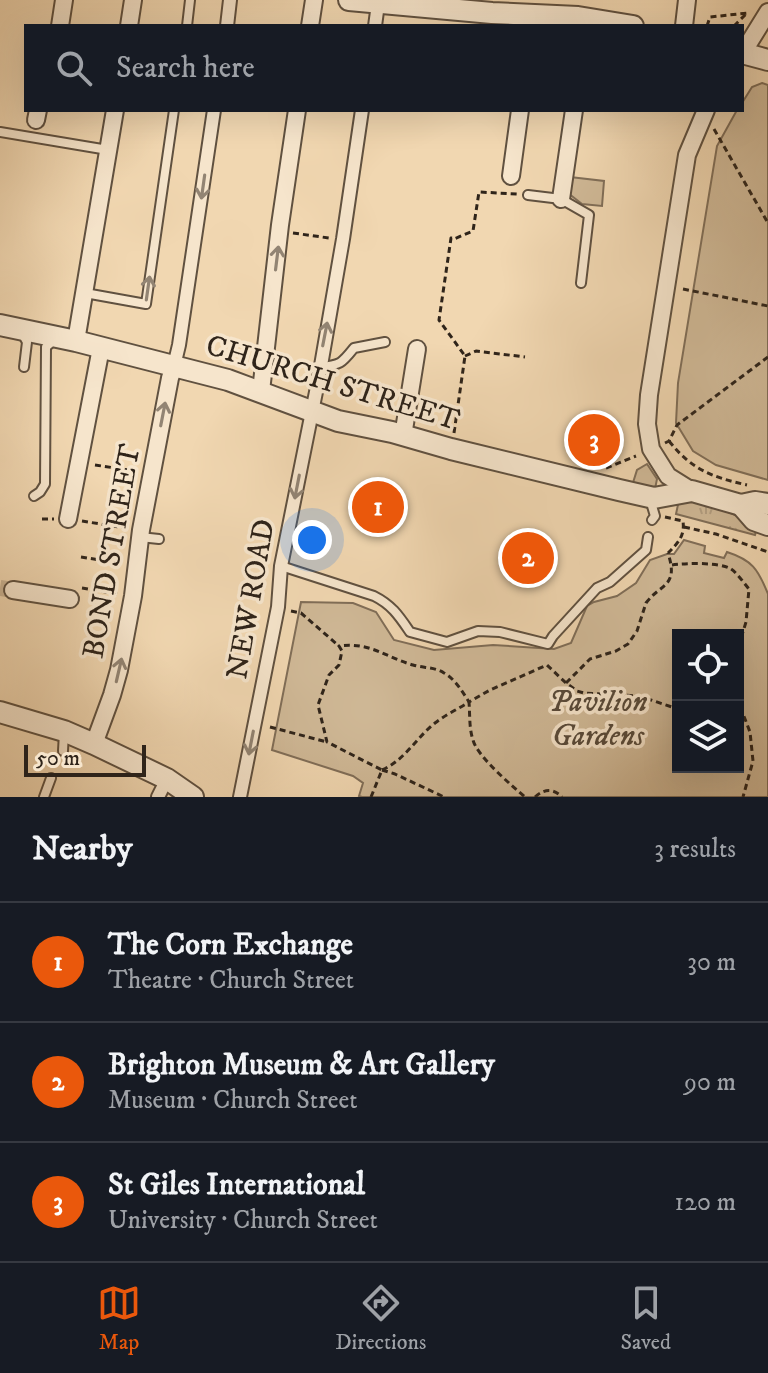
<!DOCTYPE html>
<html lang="en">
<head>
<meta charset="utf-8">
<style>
  :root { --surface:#171b24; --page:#20242c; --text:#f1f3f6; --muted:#9ea1a6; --line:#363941; --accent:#ea580c }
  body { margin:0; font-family:"IM FELL DW Pica",serif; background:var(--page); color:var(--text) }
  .controls { position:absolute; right:24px; bottom:24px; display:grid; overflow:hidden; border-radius:0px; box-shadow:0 8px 32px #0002 }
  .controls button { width:72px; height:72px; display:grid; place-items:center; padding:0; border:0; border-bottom:2px solid var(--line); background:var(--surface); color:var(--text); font:40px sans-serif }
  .scale { position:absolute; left:24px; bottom:20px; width:122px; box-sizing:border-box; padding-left:8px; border:4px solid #2f241a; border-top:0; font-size:22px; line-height:28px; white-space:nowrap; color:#2f241a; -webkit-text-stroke:6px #f6e5cc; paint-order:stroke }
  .you { position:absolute; left:312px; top:540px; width:28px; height:28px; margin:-20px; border:6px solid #fff; border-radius:50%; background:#1a73e8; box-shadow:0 0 0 12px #1a73e833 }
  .badge { display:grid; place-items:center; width:52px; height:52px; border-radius:50%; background:var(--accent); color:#fff; font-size:26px; font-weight:700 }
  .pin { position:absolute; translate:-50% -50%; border:4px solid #fff; box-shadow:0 2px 8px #0006 }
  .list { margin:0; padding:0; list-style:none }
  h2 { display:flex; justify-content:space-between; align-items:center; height:104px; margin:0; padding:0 32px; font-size:34px }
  h2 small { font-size:26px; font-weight:400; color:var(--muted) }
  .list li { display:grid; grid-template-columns:52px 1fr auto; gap:24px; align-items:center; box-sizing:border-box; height:120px; padding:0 32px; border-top:2px solid var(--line) }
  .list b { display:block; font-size:30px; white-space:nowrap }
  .list p { margin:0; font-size:26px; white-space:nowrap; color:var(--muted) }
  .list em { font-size:26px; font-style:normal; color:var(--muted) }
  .icon { flex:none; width:44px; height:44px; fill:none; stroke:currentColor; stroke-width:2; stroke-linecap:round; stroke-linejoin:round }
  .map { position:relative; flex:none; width:768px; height:797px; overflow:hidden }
  .search { position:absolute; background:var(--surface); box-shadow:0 8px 32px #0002; left:24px; right:24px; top:24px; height:88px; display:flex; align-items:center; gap:20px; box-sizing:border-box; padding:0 28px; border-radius:0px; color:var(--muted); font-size:30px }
  .sheet { height:464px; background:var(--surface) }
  nav { display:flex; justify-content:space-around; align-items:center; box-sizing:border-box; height:112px; border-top:2px solid var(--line); background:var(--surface); font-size:22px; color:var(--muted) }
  nav a { display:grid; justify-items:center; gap:4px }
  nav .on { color:var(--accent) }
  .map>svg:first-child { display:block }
  .grass { fill:url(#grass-tufts); stroke:#806e58; stroke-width:2 }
  .green { fill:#d0b997; stroke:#806e58; stroke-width:2; fill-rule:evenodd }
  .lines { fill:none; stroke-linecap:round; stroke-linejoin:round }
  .minor-tunnel { stroke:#cab393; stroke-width:16; stroke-dasharray:16 8; stroke-linecap:butt }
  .service-casing { stroke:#605140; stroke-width:12 }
  .pedestrian-casing { stroke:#605140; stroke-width:16 }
  .minor-casing { stroke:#605140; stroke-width:20 }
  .tertiary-casing { stroke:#605140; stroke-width:24 }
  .path { stroke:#2f241a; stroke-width:3; stroke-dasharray:6 4; stroke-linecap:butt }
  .service { stroke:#f6e5cc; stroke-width:8 }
  .pedestrian { stroke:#f6e5cc; stroke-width:12 }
  .minor { stroke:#f6e5cc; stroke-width:16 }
  .tertiary { stroke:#f6e5cc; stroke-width:20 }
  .oneway { stroke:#928473 }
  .labels { text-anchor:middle; stroke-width:7; stroke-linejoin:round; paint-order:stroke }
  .street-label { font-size:30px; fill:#2f241a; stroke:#f6e5cc }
  .park-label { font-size:30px; font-style:italic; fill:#574939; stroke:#f6e5cc }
</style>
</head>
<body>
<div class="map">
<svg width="768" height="797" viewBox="0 0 768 797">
  <defs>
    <pattern id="grass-tufts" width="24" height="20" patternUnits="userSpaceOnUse" patternTransform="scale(2)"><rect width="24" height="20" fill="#d0b997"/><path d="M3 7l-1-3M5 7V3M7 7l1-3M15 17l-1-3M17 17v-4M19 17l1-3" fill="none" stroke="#b39f82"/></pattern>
  </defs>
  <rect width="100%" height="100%" fill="#f1d7b1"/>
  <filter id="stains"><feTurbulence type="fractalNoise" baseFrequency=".0025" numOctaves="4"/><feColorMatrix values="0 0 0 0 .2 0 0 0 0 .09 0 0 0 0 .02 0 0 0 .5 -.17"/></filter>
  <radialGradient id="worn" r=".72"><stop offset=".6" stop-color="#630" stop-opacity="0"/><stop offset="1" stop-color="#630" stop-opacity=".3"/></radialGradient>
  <g class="grass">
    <polygon points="647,464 657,479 655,489 631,489 637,470"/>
    <polygon points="679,500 703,501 758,525 755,535 676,514"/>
  </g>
  <g class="green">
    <polygon points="762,83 768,85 768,480 716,465 693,451 676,423 678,383 717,146 737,110 742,110 742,103 752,87"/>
    <polygon points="570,177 604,181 602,206 582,204 568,193"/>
    <path d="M684,540L705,546L704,553L724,558L727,552C752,560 758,569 768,594V797H362L359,796L363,783L353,776L272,750L301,602L353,603L376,612L394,640L434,650L493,645L554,649L571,643L587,606L594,602L617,596L636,583L650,560L667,554H674ZM738,635V767H678V635Z"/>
  </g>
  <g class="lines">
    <polyline class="minor-tunnel" points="0,588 13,590"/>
    <defs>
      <g id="service">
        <polyline points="187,26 190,0"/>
        <polyline points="0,132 108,150"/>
        <polyline points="528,195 561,199 589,215 581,283"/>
        <polyline points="85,293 146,304 174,110"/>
        <polyline points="22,333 27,342 24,367"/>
        <path d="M320,367C341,365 342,363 354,348L385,342"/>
        <polyline points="34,496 40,492 45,484 46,347 54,340"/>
        <polyline points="652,520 655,516 652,506 654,499"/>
        <polyline points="140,537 159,539"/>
        <path d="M281,566L374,596C392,605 399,616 410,632L447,642L478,631L500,632L548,644L553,636L597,588L610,582L646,550L648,537"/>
        <polyline points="63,751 64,732"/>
        <polyline points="44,797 51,778"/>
      </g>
      <g id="pedestrian">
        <polyline points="227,26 230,0"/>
        <polyline points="375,26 378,4"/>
        <polyline points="174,366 179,345 214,110"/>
        <polyline points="158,797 167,779"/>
        <polyline points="240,797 278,607 281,566 319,377 343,239 362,110"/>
      </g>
      <g id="minor">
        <polyline points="60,26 64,0"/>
        <polyline points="129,26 133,0"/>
        <polyline points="310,26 314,0"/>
        <polyline points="684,26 687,0"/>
        <polyline points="742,54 768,12"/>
        <polyline points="36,120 38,110"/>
        <polyline points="511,176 520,110"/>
        <polyline points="561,199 574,110"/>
        <polyline points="76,341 115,110"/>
        <polyline points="261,391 280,225 297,110"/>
        <polyline points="403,436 417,349"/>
        <polyline points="692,491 668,476 651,449 647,424 649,395 687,155 706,110"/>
        <polyline points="68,519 101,348"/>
        <polyline points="13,590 70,599"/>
        <polyline points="94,744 112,695 119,670 133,596 141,530 170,378 174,366"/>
      </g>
      <g id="tertiary">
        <polyline points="349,0 492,13 578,17 633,26"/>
        <polyline points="742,53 768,60"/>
        <polyline points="0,325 76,341 228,380 338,421 392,432 451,449 619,490 654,498 692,491 741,505 755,502 768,504"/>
        <polyline points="741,505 754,520 768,525"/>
        <polyline points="0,712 64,731 94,744 167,779 193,797"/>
      </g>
    </defs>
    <use href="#service" class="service-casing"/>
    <use href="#pedestrian" class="pedestrian-casing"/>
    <use href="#minor" class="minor-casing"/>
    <use href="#tertiary" class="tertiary-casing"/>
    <g class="path">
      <polyline points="707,26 710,17 748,13"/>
      <polyline points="734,26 746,14"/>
      <polyline points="714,129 768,223"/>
      <polyline points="293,233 329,238"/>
      <polyline points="683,289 768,306"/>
      <polyline points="465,356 476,351 525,357"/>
      <polyline points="454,433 465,356 439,320 451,238 454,239 473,231 479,192 517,194"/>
      <path d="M669,441C692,470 712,477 747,485"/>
      <polyline points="665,443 669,441 677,425 768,357"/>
      <polyline points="95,465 135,471"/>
      <polyline points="606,468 636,456"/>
      <path d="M665,517L683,521C685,536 678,543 668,553"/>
      <polyline points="42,519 54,519"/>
      <polyline points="82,521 125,528"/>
      <polyline points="684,527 716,534 768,552"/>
      <polyline points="81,557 120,563"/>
      <path d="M672,565C685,563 720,562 731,569C737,573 744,583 749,589L746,622L738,648"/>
      <polyline points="82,588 117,594"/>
      <polyline points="291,611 301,613 339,646"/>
      <path d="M566,683L590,659L616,651L628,644L637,631L646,603C661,583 679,587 668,553"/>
      <polyline points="738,687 740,706 750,732 753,761 743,797"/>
      <polyline points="270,727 327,742"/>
      <path d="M382,770C405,760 416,738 435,723C445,715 458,709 469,702C470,715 469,728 473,740C477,756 511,785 525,797"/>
      <polyline points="382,770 395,774 444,797"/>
      <path d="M371,797L382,770L327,742L318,705L329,675L339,665L342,651L339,646C371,642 385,657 413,665C423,668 435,667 444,673C455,679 462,691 469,702L490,690L547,665L566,683L577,691L584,693L639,696L678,709"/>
      <path d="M535,797C544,789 553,788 562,797"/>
    </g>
    <use href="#service" class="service"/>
    <use href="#pedestrian" class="pedestrian"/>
    <use href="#minor" class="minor"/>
    <use href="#tertiary" class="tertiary"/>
  </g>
  <defs><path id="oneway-shaft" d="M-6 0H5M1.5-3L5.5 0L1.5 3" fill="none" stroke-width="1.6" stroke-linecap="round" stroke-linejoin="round" transform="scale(2)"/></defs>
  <g class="oneway">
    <use href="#oneway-shaft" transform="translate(203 187) rotate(98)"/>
    <use href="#oneway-shaft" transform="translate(277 258) rotate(-83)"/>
    <use href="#oneway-shaft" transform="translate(148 288) rotate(-82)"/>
    <use href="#oneway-shaft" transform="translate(325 334) rotate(-79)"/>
    <use href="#oneway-shaft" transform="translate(163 414) rotate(-79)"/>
    <use href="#oneway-shaft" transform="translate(297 487) rotate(101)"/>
    <use href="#oneway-shaft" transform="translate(119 670) rotate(-77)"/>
    <use href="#oneway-shaft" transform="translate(251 743) rotate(101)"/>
  </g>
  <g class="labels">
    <g class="street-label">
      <text transform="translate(333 382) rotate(17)" y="10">CHURCH STREET</text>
      <text transform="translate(111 551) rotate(-80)" y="10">BOND STREET</text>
      <text transform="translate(250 599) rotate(-80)" y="10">NEW ROAD</text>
    </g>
    <g class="park-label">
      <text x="598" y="711">Pavilion<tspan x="598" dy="34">Gardens</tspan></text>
    </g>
  </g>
  <rect width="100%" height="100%" filter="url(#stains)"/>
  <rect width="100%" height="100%" fill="url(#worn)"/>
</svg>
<div class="controls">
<button><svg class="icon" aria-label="locate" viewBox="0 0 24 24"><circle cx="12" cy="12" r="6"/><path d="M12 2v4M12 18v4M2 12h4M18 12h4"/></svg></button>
<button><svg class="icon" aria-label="layers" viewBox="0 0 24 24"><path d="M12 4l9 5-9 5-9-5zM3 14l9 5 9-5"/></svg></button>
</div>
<div class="scale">50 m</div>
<div class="you"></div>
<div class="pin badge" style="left:378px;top:507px">1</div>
<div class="pin badge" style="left:528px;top:558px">2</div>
<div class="pin badge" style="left:594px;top:440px">3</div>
<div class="search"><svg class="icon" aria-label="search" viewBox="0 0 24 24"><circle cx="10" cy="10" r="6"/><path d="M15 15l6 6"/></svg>Search here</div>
</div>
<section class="sheet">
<h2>Nearby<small>3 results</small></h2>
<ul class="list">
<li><span class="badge">1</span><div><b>The Corn Exchange</b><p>Theatre · Church Street</p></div><em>30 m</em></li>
<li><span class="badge">2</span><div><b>Brighton Museum &amp; Art Gallery</b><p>Museum · Church Street</p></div><em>90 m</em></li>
<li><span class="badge">3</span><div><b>St Giles International</b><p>University · Church Street</p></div><em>120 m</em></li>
</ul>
</section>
<nav>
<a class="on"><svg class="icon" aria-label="map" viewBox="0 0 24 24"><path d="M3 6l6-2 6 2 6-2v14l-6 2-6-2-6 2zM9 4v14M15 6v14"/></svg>Map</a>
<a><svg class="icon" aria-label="directions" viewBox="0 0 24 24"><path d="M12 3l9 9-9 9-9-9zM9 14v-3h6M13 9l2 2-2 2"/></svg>Directions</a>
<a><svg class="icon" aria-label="saved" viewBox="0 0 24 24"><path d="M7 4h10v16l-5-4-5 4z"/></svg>Saved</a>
</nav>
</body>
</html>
